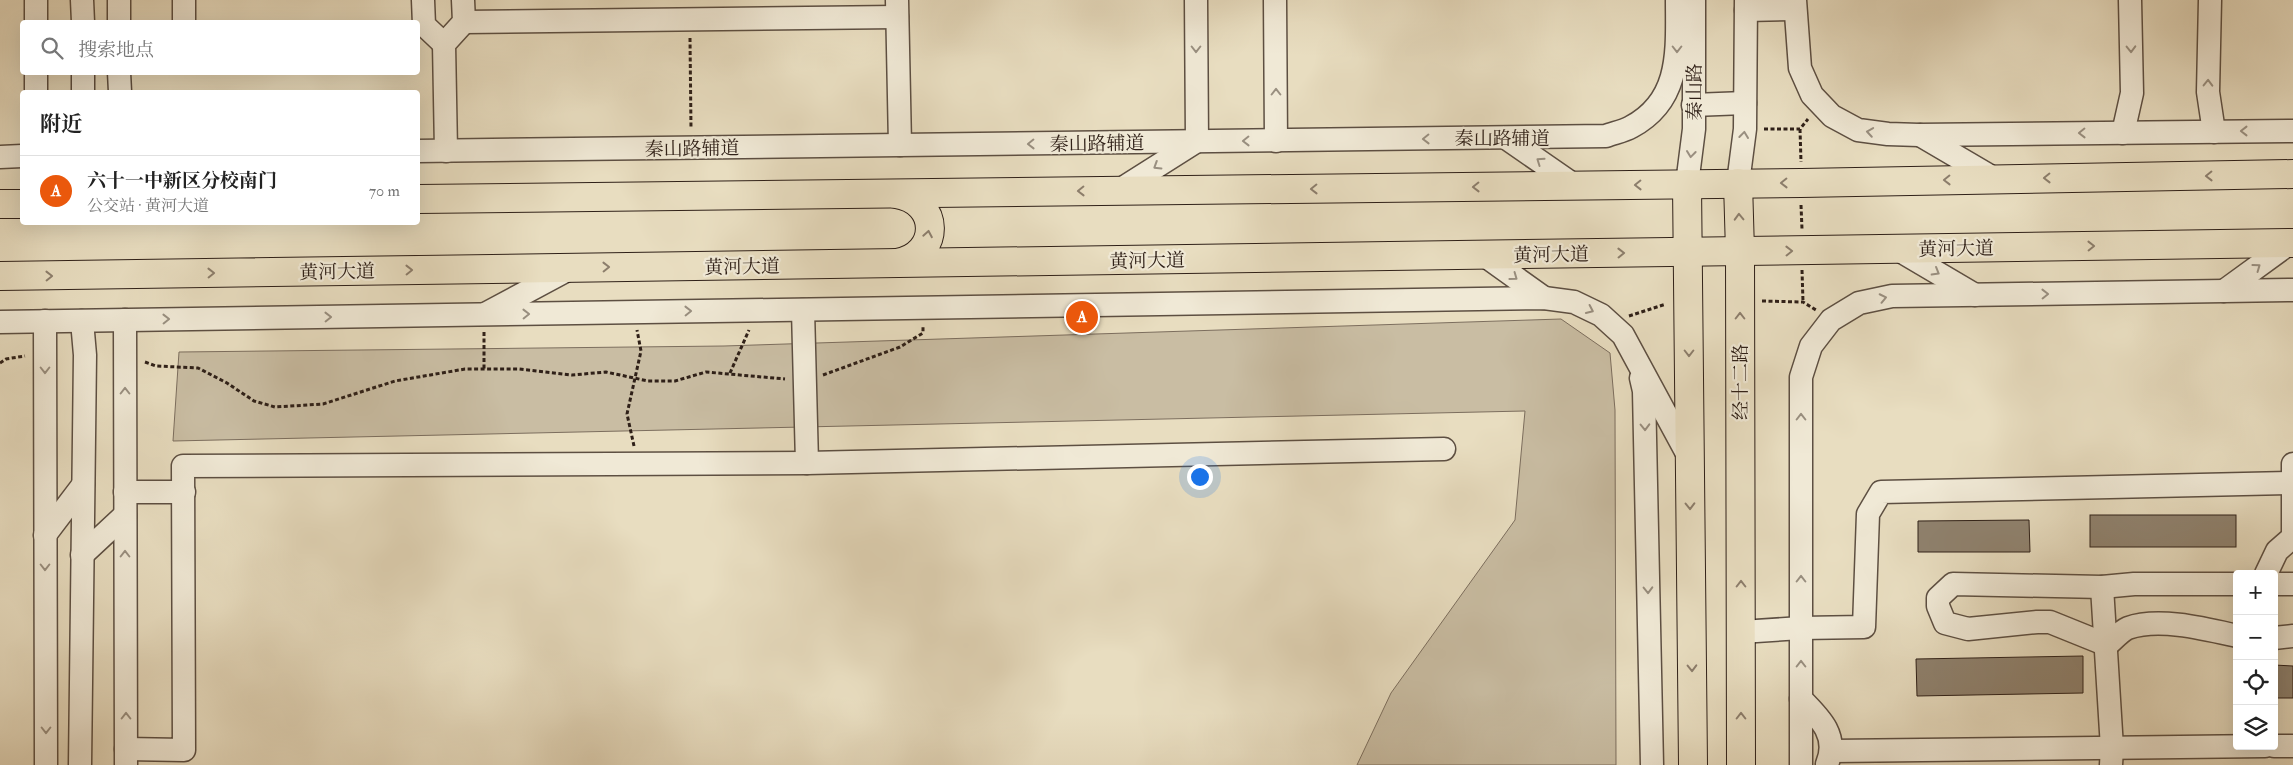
<!DOCTYPE html>
<html lang="zh">
<head>
<meta charset="utf-8">
<style>
  :root { --surface:#fff; --page:#f6f6f6; --text:#222; --muted:#767676; --line:#e0e0e0; --accent:#ea580c }
  body { margin:0; font-family:"IM FELL Double Pica","Noto Serif SC",serif; background:var(--page); color:var(--text) }
  .controls { position:absolute; right:15px; bottom:15px; display:grid; overflow:hidden; border-radius:5px; box-shadow:0 5px 20px #0002 }
  .controls button { width:45px; height:45px; display:grid; place-items:center; padding:0; border:0; border-bottom:1px solid var(--line); background:var(--surface); color:var(--text); font:25px sans-serif }
  .you { position:absolute; left:1199px; top:476px; width:18px; height:18px; margin:-12px; border:4px solid #fff; border-radius:50%; background:#1a73e8; box-shadow:0 0 0 8px #1a73e833 }
  .badge { display:grid; place-items:center; width:32px; height:32px; border-radius:50%; background:var(--accent); color:#fff; font-size:16px; font-weight:700 }
  .pin { position:absolute; translate:-50% -50%; border:2px solid #fff; box-shadow:0 1px 5px #0006 }
  .list { margin:0; padding:0; list-style:none }
  h2 { display:flex; justify-content:space-between; align-items:center; height:65px; margin:0; padding:0 20px; font-size:21px }
  h2 small { font-size:16px; font-weight:400; color:var(--muted) }
  .list li { display:grid; grid-template-columns:32px 1fr auto; gap:15px; align-items:center; box-sizing:border-box; height:70px; padding:0 20px; border-top:1px solid var(--line) }
  .list b { display:block; font-size:19px; white-space:nowrap }
  .list p { margin:0; font-size:16px; white-space:nowrap; color:var(--muted) }
  .list em { font-size:16px; font-style:normal; color:var(--muted) }
  .icon { flex:none; width:28px; height:28px; fill:none; stroke:currentColor; stroke-width:2; stroke-linecap:round; stroke-linejoin:round }
  .map { position:relative; flex:none; width:2293px; height:765px; overflow:hidden }
  .search { position:absolute; background:var(--surface); box-shadow:0 5px 20px #0002; left:20px; top:20px; width:400px; height:55px; display:flex; align-items:center; gap:12px; box-sizing:border-box; padding:0 18px; border-radius:5px; color:var(--muted); font-size:19px }
  .panel { position:absolute; background:var(--surface); box-shadow:0 5px 20px #0002; left:20px; top:90px; width:400px; height:135px; border-radius:5px }
  .map>svg:first-child { display:block }
  .green { fill:#c9bda3; stroke:#7c6e5e }
  .building { fill:#8f826f; stroke:#2f2018 }
  .lines { fill:none; stroke-linecap:round; stroke-linejoin:round }
  .minor-casing { stroke:#5d4f42; stroke-width:25 }
  .major-casing { stroke:#2f2018; stroke-width:30 }
  .path { stroke:#2f2018; stroke-width:3; stroke-dasharray:4 2.5; stroke-linecap:butt }
  .minor { stroke:#f0e9d6; stroke-width:22 }
  .major { stroke:#e8ddc0; stroke-width:28 }
  .oneway { stroke:#998f80 }
  .oneway2 { stroke:#8c7e6c }
  .labels { text-anchor:middle; stroke-width:4.5; stroke-linejoin:round; paint-order:stroke }
  .street-label { font-size:19px; fill:#2f2018; stroke:#f0e9d6 }
</style>
</head>
<body>
<div class="map">
<svg width="2293" height="765" viewBox="0 0 2293 765">
  <rect width="100%" height="100%" fill="#e8ddc0"/>
  <filter id="stains"><feTurbulence type="fractalNoise" baseFrequency=".004" numOctaves="4"/><feColorMatrix values="0 0 0 0 .2 0 0 0 0 .09 0 0 0 0 .02 0 0 0 .5 -.17"/></filter>
  <radialGradient id="worn" r=".72"><stop offset=".6" stop-color="#630" stop-opacity="0"/><stop offset="1" stop-color="#630" stop-opacity=".3"/></radialGradient>
  <polygon class="green" points="1561,319 1610,353 1615,410 1616,765 1357,765 1391,693 1515,520 1525,411 173,441 179,352 724,346"/>
  <g class="building">
    <rect x="2090" y="515" width="146" height="32"/>
    <polygon points="2029,520 2030,552 1918,552 1918,521"/>
    <polygon points="2083,656 2083,693 1917,696 1916,659"/>
    <polygon points="2274,665 2293,666 2293,698 2274,698"/>
  </g>
  <g class="lines">
    <defs>
      <g id="minor">
        <polyline points="82,0 83,22"/>
        <polyline points="119,0 119,22"/>
        <polyline points="184,0 184,22"/>
        <polyline points="423,0 424,25 444,44"/>
        <polyline points="897,0 900,145"/>
        <polyline points="1275,0 1276,141"/>
        <polyline points="1795,0 1800,68 1812,95 1832,116 1858,130 1888,134 1919,135 2293,131"/>
        <polyline points="2210,0 2208,92 2214,132"/>
        <polyline points="1746,10 1794,9"/>
        <polyline points="36,22 36,0"/>
        <polyline points="464,22 897,17"/>
        <polyline points="83,72 83,92"/>
        <polyline points="119,72 120,92"/>
        <polyline points="36,92 36,72"/>
        <polyline points="1693,105 1745,103"/>
        <polyline points="2123,133 2132,93 2130,0"/>
        <polyline points="1920,135 1995,179"/>
        <polyline points="1506,138 1574,185"/>
        <path d="M418,151L1606,136C1614,133 1624,131 1631,127C1682,100 1677,49 1677,0"/>
        <polyline points="446,151 444,44 464,22 463,0"/>
        <polyline points="0,157 22,156"/>
        <polyline points="1738,183 1745,129 1746,0"/>
        <polyline points="1687,184 1694,129 1694,0"/>
        <polyline points="1118,191 1197,141 1196,0"/>
        <polyline points="1897,249 1975,295"/>
        <polyline points="1484,255 1544,298"/>
        <polyline points="2224,291 2290,243"/>
        <polyline points="803,310 807,463"/>
        <polyline points="487,313 571,268"/>
        <polyline points="125,320 126,764"/>
        <polyline points="45,321 46,765"/>
        <polyline points="0,322 1544,298 1574,302 1601,315 1623,335 1689,457"/>
        <polyline points="1641,378 1644,391 1652,765"/>
        <polyline points="125,492 184,492"/>
        <polyline points="45,535 83,485"/>
        <polyline points="82,555 125,515"/>
        <polyline points="2266,574 2277,551 2293,537 2293,464"/>
        <path d="M2237,584H2134L2102,587L1953,584L1938,598V606L1945,623L1968,629L2037,622H2050L2107,645C2113,640 2121,631 2128,628C2159,617 2206,629 2237,636"/>
        <polyline points="2274,584 2293,584"/>
        <polyline points="2102,587 2112,748 2111,765"/>
        <polyline points="1741,632 1801,628 1864,627 1868,514 1881,492 2293,483"/>
        <polyline points="2274,638 2293,636"/>
        <path d="M1801,699C1820,718 1839,736 1827,764"/>
        <polyline points="2274,746 2293,746"/>
        <polyline points="126,749 184,750 183,466 807,463 1444,449"/>
        <polyline points="1833,751 2265,746"/>
        <polyline points="80,765 85,355 82,321"/>
        <polyline points="1801,765 1801,377 1811,346 1831,320 1859,303 1892,296 2293,290"/>
      </g>
      <g id="major">
        <polyline points="1738,183 1740,251 1741,765"/>
        <polyline points="1687,184 1693,765"/>
        <path d="M896,194C941,201 941,255 897,263"/>
        <polyline points="418,199 1801,183 2293,174"/>
        <polyline points="0,204 22,204"/>
        <polyline points="0,276 2293,243"/>
      </g>
    </defs>
    <use href="#minor" class="minor-casing"/>
    <use href="#major" class="major-casing"/>
    <g class="path">
      <polyline points="690,38 691,129"/>
      <polyline points="1764,129 1800,129 1808,119"/>
      <polyline points="1800,129 1801,162"/>
      <polyline points="1801,205 1802,229"/>
      <polyline points="1802,270 1803,302"/>
      <polyline points="1762,301 1803,302 1816,310"/>
      <polyline points="1629,316 1666,304"/>
      <polyline points="484,332 484,369"/>
      <polyline points="145,362 156,366 198,368 227,383 254,401 275,407 323,404 395,381 465,369 519,369 572,375 606,372 648,381 675,381 706,372 785,379"/>
      <polyline points="0,363 6,359 25,356"/>
      <polyline points="730,373 749,330"/>
      <polyline points="823,375 900,347 923,333 923,326"/>
      <polyline points="634,446 627,414 641,351 637,330"/>
    </g>
    <use href="#minor" class="minor"/>
    <use href="#major" class="major"/>
  </g>
  <defs><path id="oneway-chevron" d="M-2-3.5L2.5 0L-2 3.5" fill="none" stroke-width="1.6" stroke-linecap="round" stroke-linejoin="round" transform="scale(1.25)"/></defs>
  <g class="oneway">
    <use href="#oneway-chevron" transform="translate(1196 49) rotate(90)"/>
    <use href="#oneway-chevron" transform="translate(1677 49) rotate(90)"/>
    <use href="#oneway-chevron" transform="translate(2131 49) rotate(89)"/>
    <use href="#oneway-chevron" transform="translate(2208 83) rotate(-89)"/>
    <use href="#oneway-chevron" transform="translate(1276 92) rotate(-90)"/>
    <use href="#oneway-chevron" transform="translate(2244 131) rotate(180)"/>
    <use href="#oneway-chevron" transform="translate(1870 132) rotate(-171)"/>
    <use href="#oneway-chevron" transform="translate(2082 133) rotate(179)"/>
    <use href="#oneway-chevron" transform="translate(1744 135) rotate(-83)"/>
    <use href="#oneway-chevron" transform="translate(1426 139) rotate(179)"/>
    <use href="#oneway-chevron" transform="translate(1246 141) rotate(179)"/>
    <use href="#oneway-chevron" transform="translate(1031 144) rotate(179)"/>
    <use href="#oneway-chevron" transform="translate(1691 154) rotate(97)"/>
    <use href="#oneway-chevron" transform="translate(1540 161) rotate(-145)"/>
    <use href="#oneway-chevron" transform="translate(1157 166) rotate(148)"/>
    <use href="#oneway-chevron" transform="translate(2257 267) rotate(-36)"/>
    <use href="#oneway-chevron" transform="translate(1936 272) rotate(30)"/>
    <use href="#oneway-chevron" transform="translate(1514 277) rotate(36)"/>
    <use href="#oneway-chevron" transform="translate(2045 294) rotate(-1)"/>
    <use href="#oneway-chevron" transform="translate(1883 298) rotate(-12)"/>
    <use href="#oneway-chevron" transform="translate(1590 310) rotate(25)"/>
    <use href="#oneway-chevron" transform="translate(688 311) rotate(-1)"/>
    <use href="#oneway-chevron" transform="translate(526 314) rotate(-1)"/>
    <use href="#oneway-chevron" transform="translate(328 317) rotate(-1)"/>
    <use href="#oneway-chevron" transform="translate(166 319) rotate(-1)"/>
    <use href="#oneway-chevron" transform="translate(45 370) rotate(90)"/>
    <use href="#oneway-chevron" transform="translate(125 391) rotate(-90)"/>
    <use href="#oneway-chevron" transform="translate(1801 417) rotate(-90)"/>
    <use href="#oneway-chevron" transform="translate(1645 427) rotate(89)"/>
    <use href="#oneway-chevron" transform="translate(125 554) rotate(-90)"/>
    <use href="#oneway-chevron" transform="translate(45 567) rotate(90)"/>
    <use href="#oneway-chevron" transform="translate(1801 579) rotate(-90)"/>
    <use href="#oneway-chevron" transform="translate(1648 590) rotate(89)"/>
    <use href="#oneway-chevron" transform="translate(1801 664) rotate(-90)"/>
    <use href="#oneway-chevron" transform="translate(126 716) rotate(-90)"/>
    <use href="#oneway-chevron" transform="translate(46 730) rotate(90)"/>
  </g>
  <g class="oneway2">
    <use href="#oneway-chevron" transform="translate(2209 176) rotate(179)"/>
    <use href="#oneway-chevron" transform="translate(2047 178) rotate(179)"/>
    <use href="#oneway-chevron" transform="translate(1947 180) rotate(179)"/>
    <use href="#oneway-chevron" transform="translate(1784 183) rotate(179)"/>
    <use href="#oneway-chevron" transform="translate(1638 185) rotate(179)"/>
    <use href="#oneway-chevron" transform="translate(1476 187) rotate(179)"/>
    <use href="#oneway-chevron" transform="translate(1314 189) rotate(179)"/>
    <use href="#oneway-chevron" transform="translate(1081 191) rotate(179)"/>
    <use href="#oneway-chevron" transform="translate(1739 217) rotate(-92)"/>
    <use href="#oneway-chevron" transform="translate(928 234) rotate(-80)"/>
    <use href="#oneway-chevron" transform="translate(2091 246) rotate(-1)"/>
    <use href="#oneway-chevron" transform="translate(1789 251) rotate(-1)"/>
    <use href="#oneway-chevron" transform="translate(1621 253) rotate(-1)"/>
    <use href="#oneway-chevron" transform="translate(606 267) rotate(-1)"/>
    <use href="#oneway-chevron" transform="translate(409 270) rotate(-1)"/>
    <use href="#oneway-chevron" transform="translate(211 273) rotate(-1)"/>
    <use href="#oneway-chevron" transform="translate(49 276) rotate(-1)"/>
    <use href="#oneway-chevron" transform="translate(1740 316) rotate(-90)"/>
    <use href="#oneway-chevron" transform="translate(1689 353) rotate(90)"/>
    <use href="#oneway-chevron" transform="translate(1690 506) rotate(89)"/>
    <use href="#oneway-chevron" transform="translate(1741 584) rotate(-90)"/>
    <use href="#oneway-chevron" transform="translate(1692 668) rotate(89)"/>
    <use href="#oneway-chevron" transform="translate(1741 716) rotate(-90)"/>
  </g>
  <g class="labels">
    <g class="street-label">
      <text transform="translate(1694 92) rotate(-90)" y="7">秦山路</text>
      <text x="1502" y="145">秦山路辅道</text>
      <text transform="translate(1097 143) rotate(-1)" y="7">秦山路辅道</text>
      <text transform="translate(692 148) rotate(-1)" y="7">秦山路辅道</text>
      <text transform="translate(1956 248) rotate(-1)" y="7">黄河大道</text>
      <text transform="translate(1551 254) rotate(-1)" y="7">黄河大道</text>
      <text transform="translate(1147 260) rotate(-1)" y="7">黄河大道</text>
      <text transform="translate(742 266) rotate(-1)" y="7">黄河大道</text>
      <text transform="translate(337 271) rotate(-1)" y="7">黄河大道</text>
      <text transform="translate(1740 382) rotate(-90)" y="7">经十二路</text>
    </g>
  </g>
  <rect width="100%" height="100%" filter="url(#stains)"/>
  <rect width="100%" height="100%" fill="url(#worn)"/>
</svg>
<div class="controls">
<button>+</button>
<button>−</button>
<button><svg class="icon" aria-label="locate" viewBox="0 0 24 24"><circle cx="12" cy="12" r="6"/><path d="M12 2v4M12 18v4M2 12h4M18 12h4"/></svg></button>
<button><svg class="icon" aria-label="layers" viewBox="0 0 24 24"><path d="M12 4l9 5-9 5-9-5zM3 14l9 5 9-5"/></svg></button>
</div>
<div class="you"></div>
<div class="pin badge" style="left:1082px;top:317px">A</div>
<div class="search"><svg class="icon" aria-label="search" viewBox="0 0 24 24"><circle cx="10" cy="10" r="6"/><path d="M15 15l6 6"/></svg>搜索地点</div>
<section class="panel">
<h2>附近<small></small></h2>
<ul class="list">
<li><span class="badge">A</span><div><b>六十一中新区分校南门</b><p>公交站 · 黄河大道</p></div><em>70 m</em></li>
</ul>
</section>
</div>
</body>
</html>
